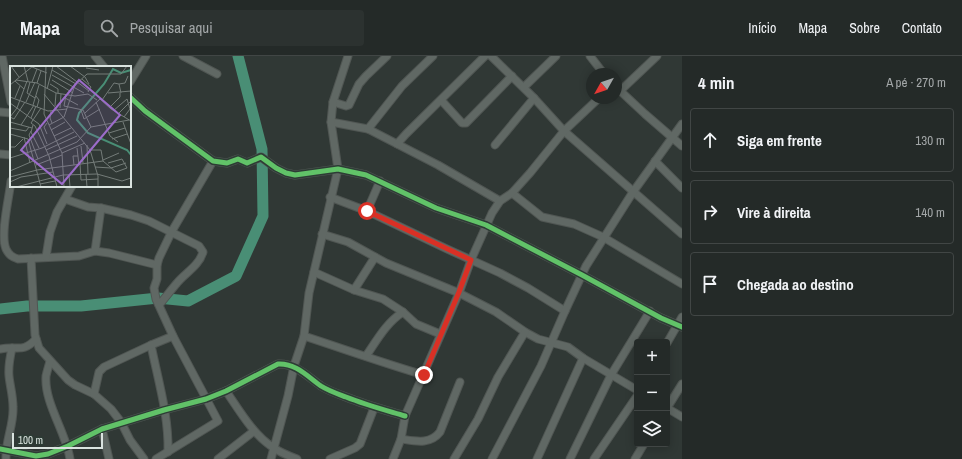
<!DOCTYPE html>
<html lang="pt">
<head>
<meta charset="utf-8">
<style>
  :root { --surface:#242a28; --page:#2c3230; --text:#f1f3f6; --muted:#a3a7a8; --line:#414645 }
  body { margin:0; font-family:"Archivo Narrow",sans-serif; background:var(--page); color:var(--text) }
  .controls { position:absolute; right:12px; bottom:12px; display:grid; overflow:hidden; border-radius:4px; box-shadow:0 2px 10px #0003 }
  .controls button { width:36px; height:36px; display:grid; place-items:center; padding:0; border:0; border-bottom:1px solid var(--line); background:var(--surface); color:var(--text); font:20px sans-serif }
  .compass { position:absolute; left:586px; top:12px; width:36px; height:36px; border-radius:50%; background:var(--surface); box-shadow:0 2px 10px #0003; rotate:230deg }
  .scale { position:absolute; left:12px; bottom:10px; width:91px; box-sizing:border-box; padding-left:4px; border:2px solid #dae3df; border-top:0; font-size:11px; line-height:14px; white-space:nowrap; color:#dae3df; -webkit-text-stroke:3px #2d3c35; paint-order:stroke }
  .stop { position:absolute; width:12px; height:12px; margin:-9px; border:3px solid #d93025; border-radius:50%; background:#fff }
  .stop.end { background:#d93025; border-color:#fff; box-shadow:0 1px 4px #0008 }
  .list { margin:0; padding:0; list-style:none }
  h2 { display:flex; justify-content:space-between; align-items:center; height:52px; margin:0; padding:0 16px; font-size:17px }
  h2 small { font-size:13px; font-weight:400; color:var(--muted) }
  .list li { display:grid; grid-template-columns:26px 1fr auto; gap:12px; align-items:center; box-sizing:border-box; height:64px; margin:0 8px 8px; padding:0 8px; border:1px solid var(--line); border-radius:4px }
  .list b { display:block; font-size:15px; white-space:nowrap }
  .list em { font-size:13px; font-style:normal; color:var(--muted) }
  .icon { flex:none; width:22px; height:22px; fill:none; stroke:currentColor; stroke-width:2; stroke-linecap:round; stroke-linejoin:round }
  .map { position:relative; flex:none; width:682px; height:403px; overflow:hidden }
  header { display:flex; align-items:center; gap:24px; box-sizing:border-box; height:56px; padding:0 20px; background:var(--surface); border-bottom:1px solid var(--line) }
  header strong { font-size:19px }
  nav { display:flex; gap:22px; margin-inline-start:auto; font-size:14px }
  .search { width:280px; height:36px; background:var(--page); display:flex; align-items:center; gap:10px; box-sizing:border-box; padding:0 14px; border-radius:4px; color:var(--muted); font-size:15px }
  main { display:flex }
  aside { flex:1; background:var(--surface) }
  .map>svg:first-child { display:block }
  .lines { fill:none; stroke-linecap:round; stroke-linejoin:round }
  .river { stroke:#498e75; stroke-width:11 }
  .street-casing { stroke:#505653; stroke-width:9 }
  .street { stroke:#606864; stroke-width:7 }
  .cycleway-casing { stroke:#2d3c35; stroke-width:8 }
  .cycleway { stroke:#61c268; stroke-width:5 }
  .route { stroke:#d93025; stroke-width:5 }
  .inset-river { fill:none; stroke:#498e75; stroke-width:2 }
  .inset-road { fill:none; stroke:#747c79; stroke-width:1 }
  .view { fill:#9c6cca; fill-opacity:0.15; stroke:#9c6cca; stroke-width:2 }
  .inset-edge { fill:none; stroke:#dae3df; stroke-width:2 }
</style>
</head>
<body>
<header>
<strong>Mapa</strong>
<div class="search"><svg class="icon" aria-label="search" viewBox="0 0 24 24"><circle cx="10" cy="10" r="6"/><path d="M15 15l6 6"/></svg>Pesquisar aqui</div>
<nav><a>Início</a><a>Mapa</a><a>Sobre</a><a>Contato</a></nav>
</header>
<main>
<div class="map">
<svg width="682" height="403" viewBox="0 0 682 403">
  <rect width="100%" height="100%" fill="#303835"/>
  <g class="lines">
    <polyline class="river" points="0,253 27,250 81,250 158,242 188,245 236,220 263,160 262,93 238,0"/>
    <defs>
      <g id="street">
        <polyline points="2,0 11,46"/>
        <polyline points="95,0 104,11"/>
        <polyline points="183,0 217,18"/>
        <polyline points="491,0 534,42 564,75 682,178"/>
        <polyline points="590,0 604,18"/>
        <polyline points="130,26 146,0"/>
        <polyline points="524,31 556,0"/>
        <polyline points="616,31 645,58 682,90"/>
        <polyline points="617,35 620,35 657,0"/>
        <polyline points="130,41 145,55 213,105 227,107 238,103 247,107 261,101 276,112 286,117 295,119 338,113 366,119 436,152 486,169 582,219 661,262 682,271"/>
        <polyline points="441,44 462,67 466,67 512,20"/>
        <polyline points="333,46 346,50 349,49 359,28 366,20 387,0"/>
        <polyline points="0,56 11,57"/>
        <polyline points="331,66 368,73 438,109 500,145"/>
        <polyline points="368,73 402,30 433,0"/>
        <polyline points="397,88 406,78 485,0"/>
        <polyline points="495,89 534,42"/>
        <polyline points="0,98 11,99"/>
        <polyline points="655,105 682,132"/>
        <path d="M11,125C9,142 0,179 6,193C9,199 12,201 18,203L79,200L95,195L109,197L157,209"/>
        <polyline points="512,137 542,161 574,168 603,181 682,228"/>
        <polyline points="330,141 367,155 447,193 500,217 528,232 565,255"/>
        <path d="M65,143L88,151L101,152L131,159L149,165L199,190L203,196C199,210 185,217 177,227C171,234 165,242 159,249"/>
        <polyline points="367,155 380,125"/>
        <polyline points="322,178 348,186 386,207 459,237 496,256 525,276 538,283 568,291 583,302 637,334"/>
        <polyline points="95,195 101,152"/>
        <polyline points="46,201 50,176 57,156 72,130"/>
        <polyline points="31,202 35,279 39,292 68,324 75,329 94,338 111,353 121,366 130,384 144,403"/>
        <polyline points="314,216 354,234 383,243 403,256 416,268 440,278"/>
        <polyline points="354,234 375,201"/>
        <path d="M304,280C344,293 383,307 424,319"/>
        <polyline points="667,287 682,261"/>
        <path d="M151,289C158,324 169,360 168,396"/>
        <path d="M0,293C17,289 22,298 36,283"/>
        <path d="M366,300C377,284 386,267 403,256"/>
        <path d="M50,305C49,309 47,315 46,320C44,347 66,376 70,403"/>
        <path d="M226,335C239,354 254,380 274,392C281,397 289,400 297,403"/>
        <polyline points="94,338 99,316 104,311 151,289 173,280"/>
        <polyline points="667,352 682,328"/>
        <polyline points="667,352 682,361"/>
        <polyline points="102,373 109,403"/>
        <path d="M401,383C415,385 430,389 440,376L460,326"/>
        <path d="M0,393L36,400L48,398L68,390L102,373L164,354L206,343L226,335L278,308C296,307 308,321 321,330C329,335 338,338 346,341C366,349 385,354 405,360"/>
        <path d="M6,403C5,385 14,369 13,351C13,340 10,330 9,320C8,310 10,301 12,292"/>
        <polyline points="156,403 218,365 173,280 156,243 154,232 157,223 157,209 159,202 172,175 213,105"/>
        <polyline points="218,403 254,375"/>
        <polyline points="271,403 288,340 294,310 304,280 309,237 338,113 331,66 333,46 348,0"/>
        <polyline points="330,403 355,392 360,388 374,352"/>
        <polyline points="393,403 401,383 405,360 459,237 471,204 492,157 500,145 512,137 530,117 564,75 599,42"/>
        <polyline points="454,403 478,363 498,321 525,276"/>
        <polyline points="492,403 541,310 565,255 586,210 633,136 682,68"/>
        <polyline points="537,403 583,302"/>
        <polyline points="570,403 611,319 650,255"/>
        <polyline points="594,403 637,340"/>
        <polyline points="635,403 644,388"/>
      </g>
    </defs>
    <use href="#street" class="street-casing"/>
    <use href="#street" class="street"/>
    <defs>
      <g id="cycleway">
        <polyline points="130,41 145,55 213,105 227,107 238,103 247,107 261,101 276,112 286,117 295,119 338,113 366,119 436,152 486,169 582,219 661,262 682,271"/>
        <path d="M0,393L36,400L48,398L68,390L102,373L164,354L206,343L226,335L278,308C296,307 308,321 321,330C329,335 338,338 346,341C366,349 385,354 405,360"/>
      </g>
    </defs>
    <use href="#cycleway" class="cycleway-casing"/>
    <use href="#cycleway" class="cycleway"/>
  </g>
  <g class="lines">
    <polyline class="route" points="367,155 471,204 459,236 424,319"/>
  </g>
  <g transform="translate(10 10)">
    <rect width="121" height="121" fill="#303835"/>
    <path class="inset-river" d="M121,4L111,7L103,3L94,18L69,47L67,54L78,67L117,84L121,89"/>
    <path class="inset-road" d="M1,0L9,11M14,0L18,15M36,0L34,48L52,87L54,121M46,0L79,25M60,0L75,11L79,18M22,1L37,7M76,2L89,4M42,4L66,18M77,8H111L117,0M42,9L74,27M72,13L81,21L78,26M6,14L27,17L46,27L65,30L78,28L87,34M42,14L63,27M5,15L14,23M20,16L17,27L25,32M22,16L27,3M27,17L31,5M40,18L48,23V27M109,18L115,17L118,10M0,19L23,0M37,23L43,0M98,27L121,25M34,28L80,84L88,110V121M56,29L54,40L73,44L81,61M26,30L29,34L27,41M0,31L38,45L57,43M5,32L10,20M55,32L68,39M92,34L104,17L109,18L111,27M16,36L25,16M86,36L100,70L108,76M0,37L29,58L37,78M23,39L29,19M45,40L46,27M31,42L21,57L25,60L39,90L47,121M50,42L51,28M99,42L110,31V27M71,44L74,53L90,43M41,45L40,52L42,57M103,45L117,33L120,43L114,51M75,47L90,33L101,43L121,55M108,48L121,35M0,51L7,42L17,15M0,51L4,53L15,36M21,52L26,40M0,56L22,62M113,56L121,78M37,57L34,61L37,68M11,59L24,39M23,59L21,66L29,82M39,59L54,51L65,19L77,8M0,62L16,65L19,61M41,64L55,56M21,65L19,69L28,93M99,67L115,62M0,68L18,73L31,121M44,70L61,62M14,71L20,97M102,73L117,68M77,79L78,108M71,80L73,97M0,81H5L13,73M67,82L69,99M36,84L67,70M80,84H91L93,95M52,87L75,77M0,92L32,82L64,66M93,94L109,87M70,98L71,114L88,113M26,99L52,89M64,99L63,90H68M85,101L101,102L116,97M0,105L67,76L81,61L119,54M76,108L77,121M59,109L60,121M0,111L27,104L93,95L106,106L117,102L112,93L98,97M0,116L11,111L43,106M30,118L45,115M6,121L53,109L87,108L112,115L121,112"/>
    <path class="view" d="M69,14L110,49L52,118L11,84Z"/>
    <rect width="121" height="121" class="inset-edge"/>
  </g>
</svg>
<div class="controls">
<button>+</button>
<button>−</button>
<button><svg class="icon" aria-label="layers" viewBox="0 0 24 24"><path d="M12 4l9 5-9 5-9-5zM3 14l9 5 9-5"/></svg></button>
</div>
<svg class="compass" viewBox="-18 -18 36 36"><path d="M0-13l5 13h-10z" fill="#e53935"/><path d="M0 13l5-13h-10z" fill="#a3a7a8"/></svg>
<div class="scale">100 m</div>
<div class="stop" style="left:367px;top:155px"></div>
<div class="stop end" style="left:424px;top:319px"></div>
</div>
<aside>
<h2>4 min<small>A pé · 270 m</small></h2>
<ul class="list">
<li><svg class="icon" aria-label="ahead" viewBox="0 0 24 24"><path d="M12 20V5M6 11l6-6 6 6"/></svg><div><b>Siga em frente</b></div><em>130 m</em></li>
<li><svg class="icon" aria-label="right" viewBox="0 0 24 24"><path d="M7 20v-9h11M14 6l5 5-5 5"/></svg><div><b>Vire à direita</b></div><em>140 m</em></li>
<li><svg class="icon" aria-label="arrive" viewBox="0 0 24 24"><path d="M6 21V4h12l-3 4 3 4H6"/></svg><div><b>Chegada ao destino</b></div></li>
</ul>
</aside>
</main>
</body>
</html>
